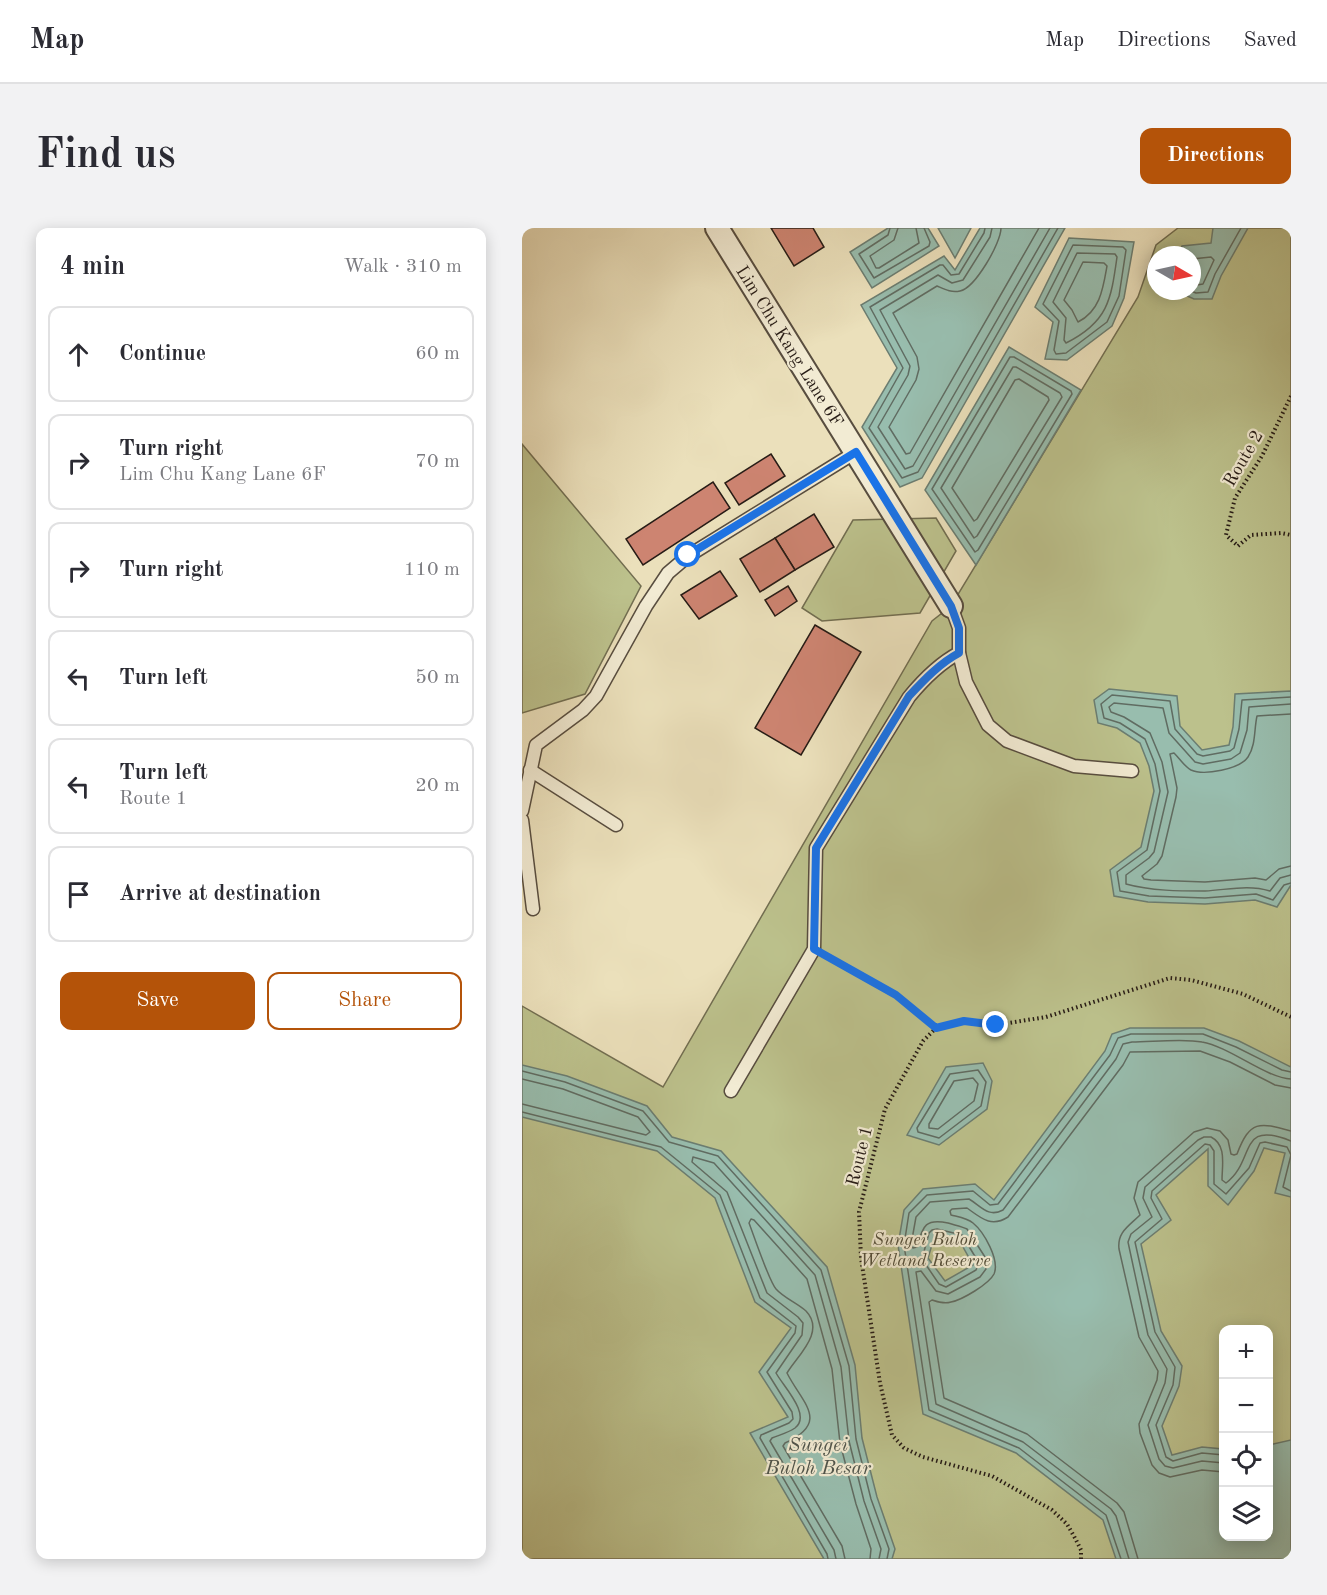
<!DOCTYPE html>
<html lang="en">
<head>
<meta charset="utf-8">
<style>
  :root { --surface:#fff; --page:#f2f2f3; --text:#2b2b33; --muted:#7c7c81; --line:#e1e1e2; --accent:#b45309 }
  body { margin:0; font-family:"Old Standard TT",serif; background:var(--page); color:var(--text) }
  .controls { position:absolute; right:18px; bottom:18px; display:grid; overflow:hidden; border-radius:12px; box-shadow:0 3px 15px #0003 }
  .controls button { width:54px; height:54px; display:grid; place-items:center; padding:0; border:0; border-bottom:2px solid var(--line); background:var(--surface); color:var(--text); font:30px sans-serif }
  .compass { position:absolute; left:625px; top:18px; width:54px; height:54px; border-radius:50%; background:var(--surface); box-shadow:0 3px 15px #0003; rotate:99deg }
  .stop { position:absolute; width:18px; height:18px; margin:-14px; border:4px solid #1a73e8; border-radius:50%; background:#fff }
  .stop.end { background:#1a73e8; border-color:#fff; box-shadow:0 2px 6px #0008 }
  .list { margin:0; padding:0; list-style:none }
  h2 { display:flex; justify-content:space-between; align-items:center; height:78px; margin:0; padding:0 24px; font-size:26px }
  h2 small { font-size:20px; font-weight:400; color:var(--muted) }
  .list li { display:grid; grid-template-columns:39px 1fr auto; gap:18px; align-items:center; box-sizing:border-box; height:96px; margin:0 12px 12px; padding:0 12px; border:2px solid var(--line); border-radius:12px }
  .list b { display:block; font-size:22px; white-space:nowrap }
  .list p { margin:0; font-size:20px; white-space:nowrap; color:var(--muted) }
  .list em { font-size:20px; font-style:normal; color:var(--muted) }
  .actions { display:flex; gap:12px; padding:18px 24px }
  .actions a { flex:1; padding:14px 0; border:2px solid var(--accent); border-radius:12px; text-align:center; font-size:21px; color:var(--accent) }
  .actions .main { background:var(--accent); color:#fff }
  .icon { flex:none; width:33px; height:33px; fill:none; stroke:currentColor; stroke-width:2; stroke-linecap:round; stroke-linejoin:round }
  .map { position:relative; flex:none; width:769px; height:1331px; overflow:hidden; border-radius:12px }
  header { display:flex; align-items:center; gap:36px; box-sizing:border-box; height:84px; padding:0 30px; background:var(--surface); border-bottom:2px solid var(--line) }
  header strong { font-size:28px }
  nav { display:flex; gap:33px; margin-inline-start:auto; font-size:21px }
  .intro { display:flex; align-items:center; justify-content:space-between; box-sizing:border-box; height:144px; padding:0 36px }
  h1 { margin:0; font-size:42px }
  .button { padding:15px 27px; border-radius:12px; background:var(--accent); color:#fff; font-size:21px; font-weight:700 }
  main { display:flex; gap:36px; padding:0 36px }
  aside { flex:1; background:var(--surface); border-radius:12px; box-shadow:0 3px 15px #0003 }
  .map>svg:first-child { display:block }
  .green { fill:#bcc18c; stroke:#726e51; stroke-width:1.5; fill-rule:evenodd }
  .water { fill:#98bdae; stroke:#6b7d71; stroke-width:1.5; fill-rule:evenodd }
  .lines { fill:none; stroke-linecap:round; stroke-linejoin:round }
  .shore { stroke:#606c62; stroke-width:1.5 }
  .building { fill:#cd8471; stroke:#271c16; stroke-width:1.5 }
  .service-casing { stroke:#584d3f; stroke-width:15 }
  .minor-casing { stroke:#584d3f; stroke-width:26 }
  .path { stroke:#271c16; stroke-width:4; stroke-dasharray:1.5 3; stroke-linecap:butt }
  .service { stroke:#f2ebd3; stroke-width:12 }
  .minor { stroke:#f2ebd3; stroke-width:22 }
  .route { stroke:#1a73e8; stroke-width:8 }
  .labels { text-anchor:middle; stroke-width:4.5; stroke-linejoin:round; paint-order:stroke }
  .street-label { font-size:18px; fill:#271c16; stroke:#f2ebd3 }
  .park-label { font-size:18px; font-style:italic; fill:#544e39; stroke:#f2ebd3 }
  .water-label { font-size:20px; font-style:italic; fill:#4f544b; stroke:#f2ebd3 }
</style>
</head>
<body>
<header>
<strong>Map</strong>
<nav><a>Map</a><a>Directions</a><a>Saved</a></nav>
</header>
<div class="intro"><h1>Find us</h1><a class="button">Directions</a></div>
<main>
<aside>
<h2>4 min<small>Walk · 310 m</small></h2>
<ul class="list">
<li><svg class="icon" aria-label="ahead" viewBox="0 0 24 24"><path d="M12 20V5M6 11l6-6 6 6"/></svg><div><b>Continue</b></div><em>60 m</em></li>
<li><svg class="icon" aria-label="right" viewBox="0 0 24 24"><path d="M7 20v-9h11M14 6l5 5-5 5"/></svg><div><b>Turn right</b><p>Lim Chu Kang Lane 6F</p></div><em>70 m</em></li>
<li><svg class="icon" aria-label="right" viewBox="0 0 24 24"><path d="M7 20v-9h11M14 6l5 5-5 5"/></svg><div><b>Turn right</b></div><em>110 m</em></li>
<li><svg class="icon" aria-label="left" viewBox="0 0 24 24"><path d="M17 20v-9H6M10 6l-5 5 5 5"/></svg><div><b>Turn left</b></div><em>50 m</em></li>
<li><svg class="icon" aria-label="left" viewBox="0 0 24 24"><path d="M17 20v-9H6M10 6l-5 5 5 5"/></svg><div><b>Turn left</b><p>Route 1</p></div><em>20 m</em></li>
<li><svg class="icon" aria-label="arrive" viewBox="0 0 24 24"><path d="M6 21V4h12l-3 4 3 4H6"/></svg><div><b>Arrive at destination</b></div></li>
</ul>
<div class="actions"><a class="main">Save</a><a>Share</a></div>
</aside>
<div class="map">
<svg width="769" height="1331" viewBox="0 0 769 1331">
  <rect width="100%" height="100%" fill="#ebe0bb"/>
  <filter id="stains"><feTurbulence type="fractalNoise" baseFrequency=".00333" numOctaves="4"/><feColorMatrix values="0 0 0 0 .2 0 0 0 0 .09 0 0 0 0 .02 0 0 0 .5 -.17"/></filter>
  <radialGradient id="worn" r=".72"><stop offset=".6" stop-color="#630" stop-opacity="0"/><stop offset="1" stop-color="#630" stop-opacity=".3"/></radialGradient>
  <g class="green">
    <path d="M656,0H769V1331H0V778L141,859L410,393L429,378L616,69L634,17ZM634,27H670V63H634ZM702,1102H746V1308H702Z"/>
    <polygon points="0,216 119,358 63,466 0,485"/>
    <polygon points="414,290 434,323 398,385 300,393 280,380 331,292"/>
  </g>
  <g class="water">
    <polygon points="366,0 406,0 417,18 350,60 328,24"/>
    <polygon points="416,0 449,0 433,30"/>
    <polygon points="458,0 543,0 400,250 378,259 340,199 375,140 339,77 422,28 433,42"/>
    <polygon points="691,0 726,0 699,48 690,71 672,71 654,63 670,63 670,27 657,27 660,18 689,15"/>
    <polygon points="547,10 612,14 602,70 590,98 545,132 523,131 531,94 513,79"/>
    <polygon points="487,119 559,162 454,337 403,262"/>
    <polygon points="587,461 655,468 658,498 680,522 707,517 711,499 713,466 769,463 769,657 755,679 733,672 683,676 626,674 592,668 588,642 619,619 632,563 627,538 618,515 595,500 576,495 572,472"/>
    <path d="M608,800H682L717,813L769,839V969L753,965L763,925L742,920L732,943L706,977L686,958V921L634,967L649,992L619,1016L639,1103L660,1138L657,1158L640,1198L650,1227L680,1219L701,1221L702,1308H746L747,1217L769,1212V1331H594L581,1292L494,1225L401,1186L376,1017L382,982L401,961L453,956L472,972L583,823L590,806ZM413,1007L437,1012L451,1037L423,1053L406,1030Z"/>
    <polygon points="461,835 470,853 465,881 417,917 385,907 424,839"/>
    <polygon points="0,837 45,848 125,878 150,909 199,923 305,1039 333,1137 340,1210 355,1269 373,1321 370,1331 302,1331 228,1205 266,1189 237,1144 269,1100 233,1074 193,970 135,923 0,889"/>
  </g>
  <g class="lines">
    <g class="shore">
      <polyline points="368,0 366,7 337,26 352,50 407,18 408,14 402,0"/>
      <polyline points="376,0 372,12 348,28 354,40 357,40 397,15 394,0"/>
      <polyline points="463,0 462,5 437,46 429,47 421,37 418,37 348,79 381,140 347,200 380,250 396,244 536,0"/>
      <polyline points="470,0 468,9 441,52 430,55 416,47 358,82 388,138 386,147 356,199 383,241 391,238 528,0"/>
      <path d="M479,0C479,15 453,60 438,63C429,65 422,61 415,58L371,85L395,129L397,141L394,152L367,199L384,226L388,225L517,0"/>
      <polygon points="551,17 601,19 604,22 597,68 585,94 544,125 534,126 532,122 537,93 521,76"/>
      <path d="M555,25L593,26L595,29C589,72 586,94 544,115L542,112L544,90L531,74Z"/>
      <polyline points="670,31 689,29 692,32 681,56 675,57 670,55"/>
      <path d="M561,34L582,35L585,38C581,61 578,83 556,94L550,82L542,72Z"/>
      <polyline points="669,63 674,65 686,64 693,46 719,0"/>
      <polygon points="488,129 492,129 549,163 550,166 456,322 453,324 410,261"/>
      <polygon points="491,139 494,139 538,165 540,169 455,308 452,310 419,260"/>
      <polygon points="497,151 526,169 527,172 455,291 452,293 430,260 493,152"/>
      <polyline points="769,469 720,472 717,501 712,520 708,523 681,528 675,526 653,501 648,473 590,467 579,476 582,490 598,495 623,511 633,536 638,563 625,622 595,644 598,663 627,668 683,670 734,666 751,672 762,657 769,655"/>
      <path d="M769,476L727,479L725,502L718,525L709,531L681,536L673,534L647,505L641,480L592,475L587,479L589,484L602,489L628,505L640,534L646,564L632,624L627,630L604,647V656C629,663 658,663 683,663C705,662 726,656 748,663L758,650L769,647"/>
      <path d="M769,486L735,488C732,501 734,517 726,529C718,541 682,548 669,542C662,538 658,531 652,525L648,526L655,560L654,569L640,628L635,636L620,648L622,651L629,652L683,654L733,650L744,652L757,641L769,638"/>
      <polygon points="456,842 464,854 459,878 417,910 396,904 395,900 428,846"/>
      <polyline points="0,843 43,854 121,883 147,914 196,928 299,1042 327,1138 334,1211 349,1271 367,1321 365,1331"/>
      <polygon points="451,850 456,856 452,873 416,901 407,900 407,896 432,853"/>
      <polyline points="0,851 41,861 116,889 128,904 124,907 0,876"/>
      <polyline points="0,884 139,919 198,967 238,1070 274,1098 273,1105 245,1144 270,1184 271,1191 267,1195 239,1207 238,1210 305,1326 306,1331"/>
      <polygon points="415,1001 440,1007 457,1035 454,1042 424,1059 417,1056 400,1031 407,1005 410,1002"/>
      <polyline points="702,1227 680,1225 651,1233 644,1229 634,1197 651,1157 653,1139 633,1104 613,1014 640,991 629,970 630,963 683,916 688,917 692,923 692,956 704,966 727,940 738,915 743,914 765,919 769,927 761,959 769,963"/>
      <path d="M702,1235L680,1233L651,1240L643,1238L637,1231L626,1197L643,1155L645,1141L626,1107L606,1014L609,1006L630,989L621,970L623,959L676,912L682,909H689C705,917 700,937 700,952L704,955C734,933 715,891 769,913"/>
      <path d="M702,1244L680,1242L648,1249L637,1245L630,1237L618,1205L617,1196L635,1152L636,1143L617,1109L597,1021C595,1004 607,998 618,987L612,970L616,954L672,904L685,900L698,903L706,912L709,926L712,927L715,926C728,892 737,894 769,903"/>
      <path d="M314,1331L312,1322L248,1213L250,1210C257,1207 266,1205 273,1200C290,1187 261,1158 254,1145L280,1107L281,1095L276,1089L245,1065L205,964L170,934L171,929L192,935L293,1047L319,1139L327,1213L342,1273L359,1321L357,1331"/>
      <path d="M323,1331L320,1318L261,1218L263,1215C309,1194 280,1175 265,1145C275,1128 304,1104 284,1083C275,1075 262,1070 254,1061C247,1053 232,1008 227,995L229,991L232,992L285,1051L310,1141L318,1215L334,1276L349,1321L348,1331"/>
      <polyline points="599,1331 584,1287 497,1220 407,1182 382,1017 387,985 405,967 451,963 468,977 476,976 588,827 596,810 609,806 681,806 714,819 760,842 769,844"/>
      <path d="M607,1331L594,1288L589,1281L501,1214L414,1176L394,1044L399,1043L414,1063L426,1066L458,1049L464,1041L463,1029L445,1001C439,998 432,997 426,995C402,990 401,999 395,1019L391,1020L389,1017L394,989L408,974L447,971C459,978 466,990 481,982L594,831L601,816L610,814C629,814 662,810 680,814C708,819 744,850 769,851"/>
      <path d="M616,1331L602,1284L595,1275L505,1206L422,1170L407,1074L410,1072C416,1074 422,1076 429,1074C440,1072 467,1056 472,1046C478,1032 462,1004 451,995C445,990 437,989 429,987L428,983L430,981L445,980C459,990 469,1000 486,989L601,837L608,824L678,823L708,834L753,857L769,860"/>
    </g>
  </g>
  <g class="building">
    <polygon points="249,0 291,0 302,19 272,38"/>
    <polygon points="249,226 263,248 217,277 203,255"/>
    <polygon points="191,254 208,280 121,337 104,311"/>
    <polygon points="292,286 312,319 273,342 253,310"/>
    <polygon points="253,310 273,342 238,364 218,331"/>
    <polygon points="198,343 215,368 177,391 159,367"/>
    <polygon points="266,358 275,373 253,388 243,372"/>
    <polygon points="293,397 339,424 279,527 233,500"/>
  </g>
  <g class="lines">
    <defs>
      <g id="service">
        <polyline points="429,378 437,400 437,425 444,454 466,497 485,513 552,538 610,543"/>
        <polyline points="8,542 94,597"/>
        <polyline points="0,583 14,517 61,482 74,468 124,378 146,345 166,328 334,224"/>
        <polyline points="0,592 11,681"/>
        <path d="M209,863L292,721L294,620L387,469C401,452 418,435 437,425"/>
      </g>
      <polyline id="minor" points="195,0 429,378"/>
    </defs>
    <use href="#service" class="service-casing"/>
    <use href="#minor" class="minor-casing"/>
    <g class="path">
      <polyline points="769,168 740,228 713,270 704,307 716,318 729,307 759,305 769,307"/>
      <polyline points="305,729 374,767 414,800"/>
      <polyline points="559,1331 559,1322 553,1310 545,1296 530,1282 470,1248 401,1229 382,1220 370,1207 358,1155 339,1030 337,984 363,881 401,813 414,800 442,793 474,797 524,789 648,750 669,752 721,766 769,789"/>
    </g>
    <use href="#service" class="service"/>
    <use href="#minor" class="minor"/>
  </g>
  <g class="lines">
    <path class="route" d="M166,327L334,224L429,378L437,400V425C418,435 402,452 387,468L294,620L292,721L374,767L414,800L442,793L474,797"/>
  </g>
  <g class="labels">
    <g class="street-label">
      <text transform="translate(268 118) rotate(58)" y="6">Lim Chu Kang Lane 6F</text>
      <text transform="translate(721 230) rotate(-60)" y="6">Route 2</text>
      <text transform="translate(337 928) rotate(-76)" y="6">Route 1</text>
    </g>
    <g class="park-label">
      <text x="403" y="1017">Sungei Buloh<tspan x="403" dy="21">Wetland Reserve</tspan></text>
    </g>
    <g class="water-label">
      <text x="296" y="1223">Sungei<tspan x="296" dy="23">Buloh Besar</tspan></text>
    </g>
  </g>
  <rect width="100%" height="100%" filter="url(#stains)"/>
  <rect width="100%" height="100%" fill="url(#worn)"/>
</svg>
<div class="controls">
<button>+</button>
<button>−</button>
<button><svg class="icon" aria-label="locate" viewBox="0 0 24 24"><circle cx="12" cy="12" r="6"/><path d="M12 2v4M12 18v4M2 12h4M18 12h4"/></svg></button>
<button><svg class="icon" aria-label="layers" viewBox="0 0 24 24"><path d="M12 4l9 5-9 5-9-5zM3 14l9 5 9-5"/></svg></button>
</div>
<svg class="compass" viewBox="-18 -18 36 36"><path d="M0-13l5 13h-10z" fill="#e53935"/><path d="M0 13l5-13h-10z" fill="#7c7c81"/></svg>
<div class="stop" style="left:166px;top:327px"></div>
<div class="stop end" style="left:474px;top:797px"></div>
</div>
</main>
</body>
</html>
